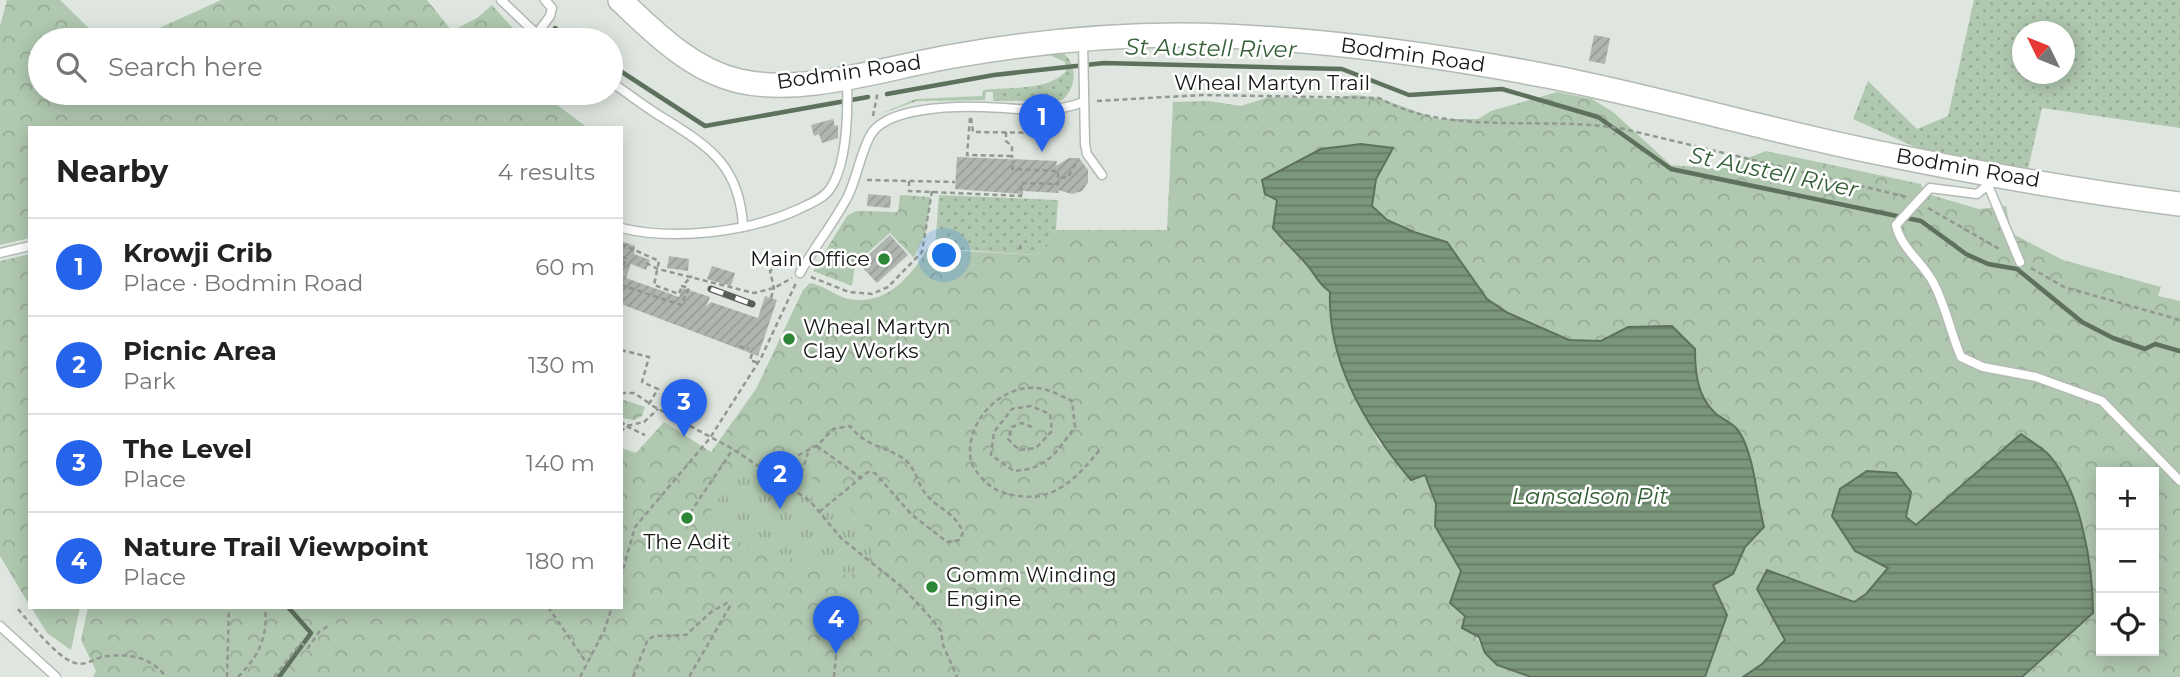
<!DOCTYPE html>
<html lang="en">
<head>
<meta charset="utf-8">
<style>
  :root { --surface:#fff; --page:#f2f2f2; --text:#222; --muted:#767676; --line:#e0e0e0; --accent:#2563eb }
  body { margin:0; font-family:Montserrat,sans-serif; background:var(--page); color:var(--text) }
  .controls { position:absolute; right:21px; bottom:21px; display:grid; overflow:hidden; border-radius:0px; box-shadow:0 4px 18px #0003 }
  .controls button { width:63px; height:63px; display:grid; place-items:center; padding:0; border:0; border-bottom:2px solid var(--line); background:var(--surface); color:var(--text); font:35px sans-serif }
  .compass { position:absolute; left:2012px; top:21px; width:63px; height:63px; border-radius:50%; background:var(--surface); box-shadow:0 4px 18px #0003; rotate:313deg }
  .you { position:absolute; left:945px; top:256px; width:24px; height:24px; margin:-18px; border:5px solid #fff; border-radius:50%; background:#1a73e8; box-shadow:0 0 0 10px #1a73e833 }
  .badge { display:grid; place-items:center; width:46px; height:46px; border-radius:50%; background:var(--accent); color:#fff; font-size:23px; font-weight:700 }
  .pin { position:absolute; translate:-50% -58px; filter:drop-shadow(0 2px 4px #0008) }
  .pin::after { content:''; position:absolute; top:37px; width:24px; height:21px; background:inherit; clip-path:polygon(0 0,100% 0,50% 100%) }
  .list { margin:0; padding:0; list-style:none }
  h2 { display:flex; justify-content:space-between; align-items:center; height:91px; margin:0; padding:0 28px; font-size:30px }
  h2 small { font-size:23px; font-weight:400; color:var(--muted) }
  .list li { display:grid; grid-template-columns:46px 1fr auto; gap:21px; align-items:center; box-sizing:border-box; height:98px; padding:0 28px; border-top:2px solid var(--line) }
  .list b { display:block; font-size:26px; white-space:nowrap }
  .list p { margin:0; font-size:23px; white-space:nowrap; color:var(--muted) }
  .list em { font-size:23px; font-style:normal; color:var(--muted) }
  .icon { flex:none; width:38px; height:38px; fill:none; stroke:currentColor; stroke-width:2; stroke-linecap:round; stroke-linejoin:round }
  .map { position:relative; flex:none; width:2180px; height:677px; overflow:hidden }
  .search { position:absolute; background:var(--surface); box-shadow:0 4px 18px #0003; left:28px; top:28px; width:595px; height:77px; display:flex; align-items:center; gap:18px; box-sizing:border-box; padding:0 24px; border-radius:38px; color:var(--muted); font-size:26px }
  .panel { position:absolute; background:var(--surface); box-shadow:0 4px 18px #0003; left:28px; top:126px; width:595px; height:483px; border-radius:0px }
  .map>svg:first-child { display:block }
  .grass { fill:url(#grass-dots); fill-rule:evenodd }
  .forest { fill:url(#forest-crowns); fill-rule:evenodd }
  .park { fill:url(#park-tufts) }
  .water { fill:url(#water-rules); stroke:#5d715d; stroke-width:2 }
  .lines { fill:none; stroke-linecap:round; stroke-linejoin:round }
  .stream { stroke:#5d715d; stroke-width:4.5 }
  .building { fill:url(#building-hatch) }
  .lane-casing { stroke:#b3bab3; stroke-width:11 }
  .secondary-casing { stroke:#b3bab3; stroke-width:26 }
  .path { stroke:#919791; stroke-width:2.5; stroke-dasharray:5 3.5; stroke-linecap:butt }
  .lane { stroke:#fff; stroke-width:8 }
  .secondary { stroke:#fff; stroke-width:23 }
  .rail-casing { stroke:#5a5e5a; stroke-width:7 }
  .rail { stroke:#fff; stroke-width:4.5; stroke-dasharray:13; stroke-linecap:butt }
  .poi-dot { fill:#2c8636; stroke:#fff; stroke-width:2.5 }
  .labels { text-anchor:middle; stroke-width:5; stroke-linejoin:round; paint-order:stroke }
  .street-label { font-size:21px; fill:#161916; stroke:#fff }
  .poi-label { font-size:21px; fill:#161916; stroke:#fff; text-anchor:start }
  .water-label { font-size:23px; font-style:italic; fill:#356037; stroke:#fff }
</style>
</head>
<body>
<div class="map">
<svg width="2180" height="677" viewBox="0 0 2180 677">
  <defs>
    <pattern id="grass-dots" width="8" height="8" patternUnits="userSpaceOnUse" patternTransform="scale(1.75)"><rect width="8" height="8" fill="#b0c8b0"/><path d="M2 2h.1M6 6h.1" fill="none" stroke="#97ab97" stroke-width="1.8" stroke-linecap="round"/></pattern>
    <pattern id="forest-crowns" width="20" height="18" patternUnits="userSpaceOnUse" patternTransform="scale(1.75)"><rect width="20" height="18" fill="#b0c8b0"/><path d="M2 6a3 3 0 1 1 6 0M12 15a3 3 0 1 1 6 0" fill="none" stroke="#97ab97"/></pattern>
    <pattern id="park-tufts" width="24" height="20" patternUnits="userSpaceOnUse" patternTransform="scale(1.75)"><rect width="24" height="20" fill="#b0c8b0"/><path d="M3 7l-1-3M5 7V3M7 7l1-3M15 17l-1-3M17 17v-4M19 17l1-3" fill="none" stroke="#97ab97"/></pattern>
    <pattern id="water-rules" width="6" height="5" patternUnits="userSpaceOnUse" patternTransform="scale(1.75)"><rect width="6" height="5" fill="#7b977b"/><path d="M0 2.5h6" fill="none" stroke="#647a64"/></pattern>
    <pattern id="building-hatch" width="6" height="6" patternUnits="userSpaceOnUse" patternTransform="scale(1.75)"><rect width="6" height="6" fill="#afb6af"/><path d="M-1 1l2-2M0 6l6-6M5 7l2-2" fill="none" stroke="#969c96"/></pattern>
  </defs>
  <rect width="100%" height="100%" fill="#dfe6df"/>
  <g class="grass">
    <path d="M1974,0H2180V128L2042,108L2028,169L1935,156L1853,119L1868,81L1917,129L1948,116ZM2022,32H2064V74H2022Z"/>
    <path d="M1062,52C1078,63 1077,89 1062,100L993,101V92H986L985,100L917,101L877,115L916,99L982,96L983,90C1008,87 1049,91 1066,71L1065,62L1045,53Z"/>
    <polygon points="939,195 1058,200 1056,230 1038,255 935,248"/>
  </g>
  <g class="forest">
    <polygon points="7,0 60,0 101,40 40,40 40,93 541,93 588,128 30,128 30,238 0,245 0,26"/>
    <polygon points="221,0 427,0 452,31 477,18 492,5 517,33 513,40 133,40"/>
    <path d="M1557,92L1592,99L1613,112L1671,165L1719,169L1766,151L1921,184L1924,193L1979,209L2006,206L2011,233L2063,260L2161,287L2158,296L2180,301V677H1705L1727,615L1713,585L1733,574L1745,547L1764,527C1757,501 1754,450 1737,429C1732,422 1722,419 1715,413C1697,396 1695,372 1695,349L1628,327L1601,341L1569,340L1511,315L1487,299L1447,242L1414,232L1387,220L1372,206L1376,180L1393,149C1335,142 1313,150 1263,180L1277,200L1273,228C1284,242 1297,253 1308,266C1317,277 1317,282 1330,292L1329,311L1347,381L1379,443L1424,474L1436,504L1435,526L1461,571L1457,585L1465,616L1485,653L1497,665L1531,677H93L96,671L81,640L88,607H621V448L636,453L664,422L711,452L756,389L803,290L810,283C823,285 833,294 845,298C883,308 910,279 927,249L1038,255L1056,230H1167L1173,102L1209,101L1241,106L1269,97L1328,99L1355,95L1379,98L1437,119H1478L1491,111ZM2101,472H2154V651H2101Z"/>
    <polygon points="900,195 931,197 926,232 914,258 890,233 855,264 852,286 813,271 847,216 856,211 898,212"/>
    <polygon points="30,254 30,606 0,556 0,261"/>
    <polygon points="621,399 645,407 642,416 634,420 621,418"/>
    <polygon points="31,607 80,607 71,650 47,633"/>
  </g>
  <path class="park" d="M747,449C796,464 856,498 876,548L858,574L845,575L732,540L705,521Z"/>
  <g class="water">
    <path d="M1361,144L1393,148L1376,179L1372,206L1387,220L1414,232L1447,242L1487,299L1508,313L1569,340L1601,341L1628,327L1672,326L1695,349C1695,372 1697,396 1715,413C1722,419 1732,423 1737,429C1754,450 1757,501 1764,527L1745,547L1733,574L1713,585L1727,615L1705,677H1531L1497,665L1485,653L1479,637L1462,628L1465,616L1450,603L1461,571L1435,526L1436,504L1425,475L1411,480C1367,428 1327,363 1330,292C1316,281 1318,278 1308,266C1297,253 1284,242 1273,228L1277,200L1265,194L1262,180L1321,149Z"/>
    <path d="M2021,434C2029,440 2039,446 2047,453C2081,488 2093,567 2093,613L2022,677H1743L1762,664L1785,640L1757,589L1767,570L1854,602L1866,594L1888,568L1855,551L1832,516L1840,489L1867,471L1896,473L1911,492L1906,517L1916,525Z"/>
  </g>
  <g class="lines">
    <g class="stream">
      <polyline points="555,28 573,40"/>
      <polyline points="611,65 705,126 868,97"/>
      <polyline points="887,94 994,75 1104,63 1342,69 1409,95 1502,89 1598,117 1671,169 1921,221 1966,254 1988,264 2017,269 2082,322 2113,338 2145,349 2155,344 2180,351"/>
      <polyline points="279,677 311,633 288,607"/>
    </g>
  </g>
  <g class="building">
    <polygon points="1594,35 1610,38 1605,64 1589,61"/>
    <polygon points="833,119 835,126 838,125 838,138 822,143 819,134 814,136 811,125"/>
    <polygon points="957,157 1057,161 1056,166 1069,158 1079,158 1088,170 1088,182 1082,191 1072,194 1058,190 1059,193 1023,191 1023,194 955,189"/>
    <polygon points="868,194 891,196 890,208 867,206"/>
    <polygon points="890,235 908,255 877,283 859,264"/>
    <polygon points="621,241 635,246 634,254 650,260 646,270 631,264 626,278 679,297 683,288 710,297 706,307 711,302 758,318 765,296 777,300 758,356 621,304"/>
    <polygon points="669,256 689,259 688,271 667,268"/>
    <polygon points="712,266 735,273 731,286 707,279"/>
  </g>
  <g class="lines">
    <defs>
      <g id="lane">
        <polyline points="501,0 543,40"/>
        <polyline points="536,35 550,16 552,8 545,0"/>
        <polyline points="1083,40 1085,144 1087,154 1102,175"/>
        <path d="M611,82C629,94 646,108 665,119C712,148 740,168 743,227"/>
        <path d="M1991,176L1988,185L1977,194L1930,188L1896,225C1901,249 1924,263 1934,284C1946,307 1951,334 1961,357L1983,367L2036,377L2102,401L2180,481"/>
        <polyline points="1988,185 2020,262"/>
        <path d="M621,228C675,241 749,232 799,209C809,204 823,199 830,189C848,163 848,110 847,79"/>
        <polyline points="0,253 30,246"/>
        <path d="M800,273C814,247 834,223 848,196C857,177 860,155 870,136C885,107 954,106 984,107C1017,108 1052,115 1083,102"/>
        <polyline points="0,626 56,677"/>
      </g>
      <path id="secondary" d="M620,0C654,32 691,70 739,81C804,96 888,67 954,56C1028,43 1103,35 1179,35C1303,36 1426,53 1547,76C1656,97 1762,129 1870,151C1972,172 2076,191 2180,204"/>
    </defs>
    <use href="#lane" class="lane-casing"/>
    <use href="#secondary" class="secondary-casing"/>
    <g class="path">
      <path d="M1097,101L1202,95L1379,98C1449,137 1545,115 1624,129L1907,197"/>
      <polyline points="873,116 878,91"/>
      <polyline points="970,118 967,155 1011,156"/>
      <polyline points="971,118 973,132 1049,133"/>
      <polyline points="1006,132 1006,141 1012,146 1012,158"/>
      <polyline points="1061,178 1068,177 1077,161"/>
      <polyline points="867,180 955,182"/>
      <polyline points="909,181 909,191 1021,196 1021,183 1058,184 1058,171 1012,169 1013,161"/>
      <polyline points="1928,208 2001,250"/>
      <polyline points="621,244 659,261 654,285 679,294 682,286"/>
      <polyline points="1020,245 1021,249"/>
      <polyline points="621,257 626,258 621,272"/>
      <polyline points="646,263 658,269 754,293 774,288 792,278"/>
      <polyline points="2031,268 2064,287 2180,320"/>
      <polyline points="811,277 849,292 872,294 888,287 922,252 932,191"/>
      <polyline points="621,285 681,305 689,288 682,286 692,276"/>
      <polyline points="771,298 774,288 770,271 796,254"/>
      <polyline points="739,346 749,349"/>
      <polyline points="621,350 649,357 642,382 658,389 649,404 733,449 810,501 842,539 902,587 932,619 941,631 943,645 957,677"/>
      <polyline points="752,354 750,360 758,363"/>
      <polyline points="621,393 634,393 649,403"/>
      <polyline points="621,421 626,426 644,422 658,409"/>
      <path d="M1032,427L1022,423L1012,427L1008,439L1019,450L1036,448L1052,431L1050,414L1031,406L1012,409L994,432L991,455L1014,471C1047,469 1056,453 1075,427L1072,401C1063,397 1053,391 1043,389C1004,380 963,422 971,461C974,472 989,487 999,491C1048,509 1073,483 1102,447"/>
      <polyline points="621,432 626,426 645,435"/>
      <polyline points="817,446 861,478"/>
      <path d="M768,471L818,445L833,429L850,426C864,445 883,446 901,457C916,466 916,481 925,493C937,509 953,510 963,532L960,540L947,542L911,514L875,473L868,472L819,512"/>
      <polyline points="796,489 808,453"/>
      <polyline points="690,513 733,449"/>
      <polyline points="621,577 635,527 710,438 761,358 796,283"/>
      <polyline points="548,607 586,662"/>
      <path d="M18,609C31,624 54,654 72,662C85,667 91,660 102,657C126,652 152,657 166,677"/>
      <polyline points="227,677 229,607"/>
      <path d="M238,677C259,656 268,637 265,607"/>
      <polyline points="274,677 301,643 308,648 319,632 328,626"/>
      <polyline points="580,677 604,631 612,607"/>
      <polyline points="633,677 648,639 655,636 686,635 711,612 727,603 730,606 689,677"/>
      <polyline points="834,677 836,654"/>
    </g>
    <use href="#lane" class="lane"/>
    <use href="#secondary" class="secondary"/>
    <defs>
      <polyline id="rail" points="711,289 752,304"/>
    </defs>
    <use href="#rail" class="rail-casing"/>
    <use href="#rail" class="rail"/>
  </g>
  <g class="poi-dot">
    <circle cx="884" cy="259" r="7"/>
    <circle cx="789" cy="339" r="7"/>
    <circle cx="687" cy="518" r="7"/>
    <circle cx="932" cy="587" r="7"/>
  </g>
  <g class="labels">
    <g class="street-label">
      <text transform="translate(1413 55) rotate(8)" y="7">Bodmin Road</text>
      <text transform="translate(849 72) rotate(-8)" y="7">Bodmin Road</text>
      <text x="1272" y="90">Wheal Martyn Trail</text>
      <text transform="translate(1968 168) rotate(10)" y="7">Bodmin Road</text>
    </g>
    <g class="poi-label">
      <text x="870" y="266" text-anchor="end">Main Office</text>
      <text x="803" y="334">Wheal Martyn<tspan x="803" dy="24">Clay Works</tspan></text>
      <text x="687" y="549" text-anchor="middle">The Adit</text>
      <text x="946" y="582">Gomm Winding<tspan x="946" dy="24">Engine</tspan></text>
    </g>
    <g class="water-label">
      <text transform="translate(1211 48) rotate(1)" y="8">St Austell River</text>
      <text transform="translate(1774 172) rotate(12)" y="8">St Austell River</text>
      <text x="1590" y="504">Lansalson Pit</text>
    </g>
  </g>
</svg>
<div class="controls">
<button>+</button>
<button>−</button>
<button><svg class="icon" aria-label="locate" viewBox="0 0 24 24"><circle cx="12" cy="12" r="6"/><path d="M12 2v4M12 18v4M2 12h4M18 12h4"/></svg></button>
</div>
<svg class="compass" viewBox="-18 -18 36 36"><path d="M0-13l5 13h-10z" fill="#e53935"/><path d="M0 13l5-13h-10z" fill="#767676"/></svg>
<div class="you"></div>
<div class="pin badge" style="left:1042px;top:152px">1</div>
<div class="pin badge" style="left:780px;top:509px">2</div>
<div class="pin badge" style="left:684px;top:437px">3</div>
<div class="pin badge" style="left:836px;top:654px">4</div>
<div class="search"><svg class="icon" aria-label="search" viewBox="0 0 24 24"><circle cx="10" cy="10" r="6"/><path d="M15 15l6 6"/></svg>Search here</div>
<section class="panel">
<h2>Nearby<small>4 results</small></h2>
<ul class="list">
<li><span class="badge">1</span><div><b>Krowji Crib</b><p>Place · Bodmin Road</p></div><em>60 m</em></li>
<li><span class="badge">2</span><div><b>Picnic Area</b><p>Park</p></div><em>130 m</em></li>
<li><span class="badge">3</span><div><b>The Level</b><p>Place</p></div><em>140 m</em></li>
<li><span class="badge">4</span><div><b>Nature Trail Viewpoint</b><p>Place</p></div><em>180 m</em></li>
</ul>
</section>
</div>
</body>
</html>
